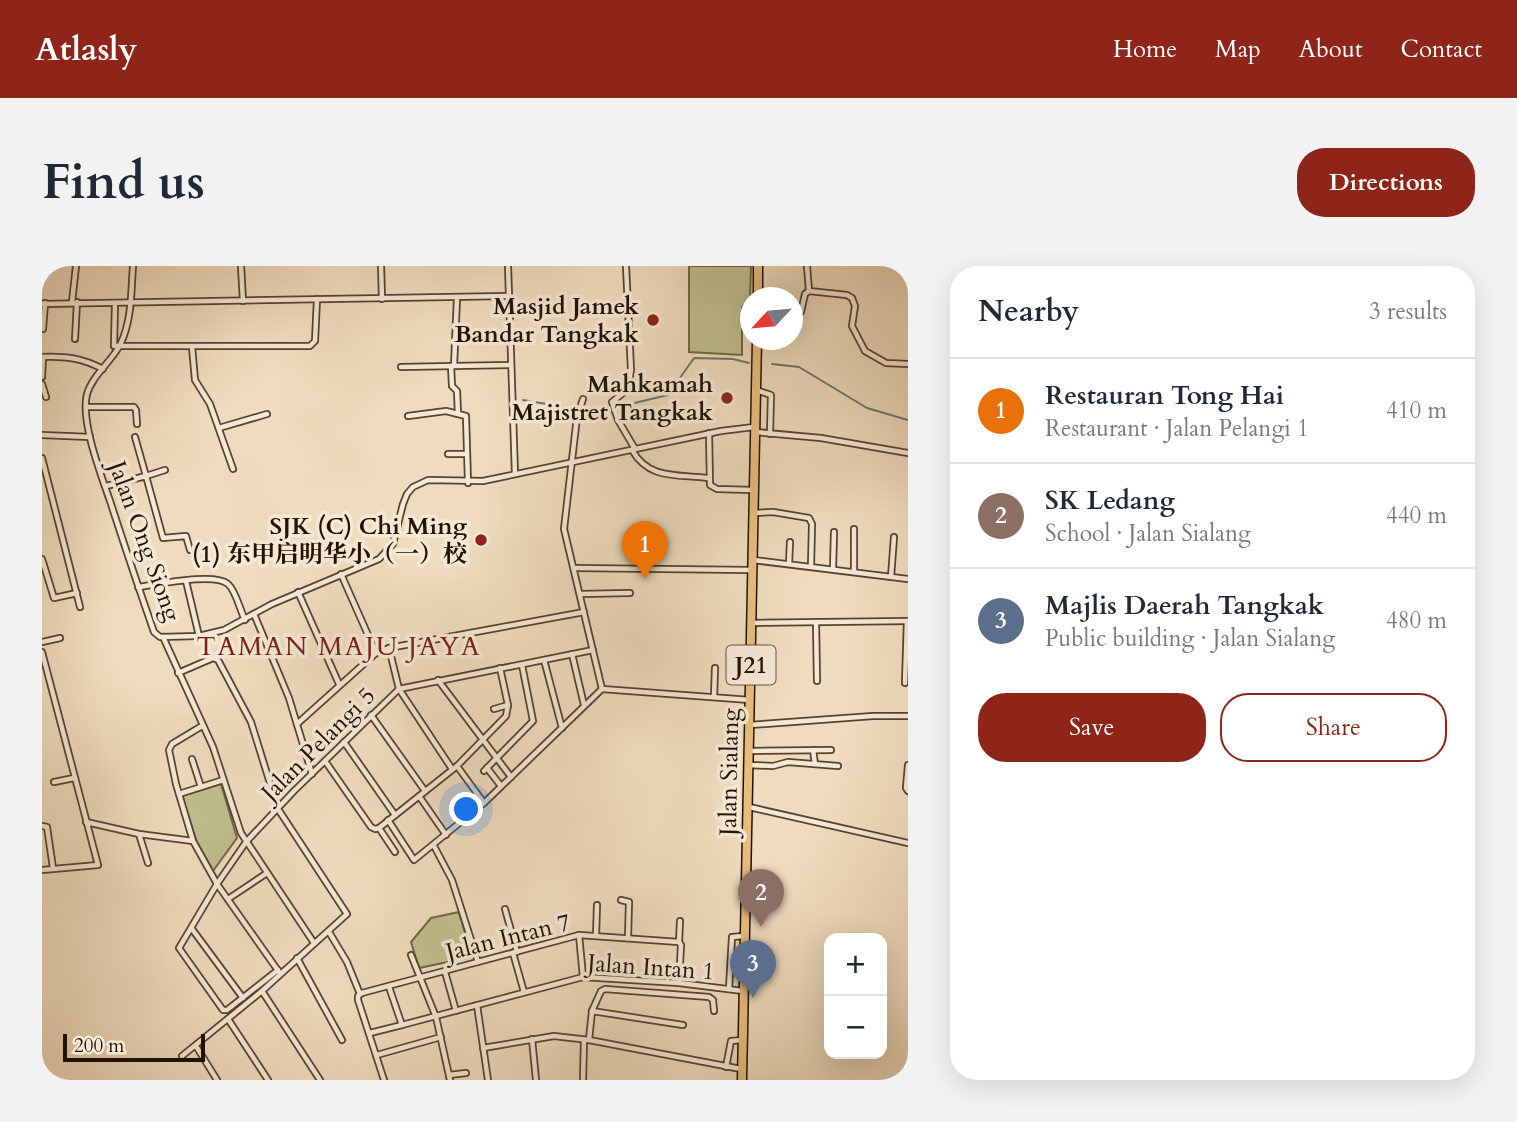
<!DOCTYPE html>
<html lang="en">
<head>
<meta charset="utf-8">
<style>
  :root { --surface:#fff; --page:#f2f2f3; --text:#1f2937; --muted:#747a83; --line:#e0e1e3; --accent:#8f2418 }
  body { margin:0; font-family:Cardo,"Noto Serif SC",serif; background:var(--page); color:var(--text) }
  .controls { position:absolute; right:21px; bottom:21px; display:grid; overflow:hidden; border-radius:14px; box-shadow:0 7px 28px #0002 }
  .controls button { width:63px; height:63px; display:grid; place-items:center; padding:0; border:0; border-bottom:2px solid var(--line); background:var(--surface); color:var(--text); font:35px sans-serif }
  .compass { position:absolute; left:698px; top:21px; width:63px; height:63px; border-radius:50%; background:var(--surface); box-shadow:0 7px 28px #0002; rotate:244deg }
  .scale { position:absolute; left:21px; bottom:18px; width:142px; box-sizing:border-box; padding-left:7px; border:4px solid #221200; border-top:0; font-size:19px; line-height:24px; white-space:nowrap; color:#221200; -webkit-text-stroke:5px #f5e8d5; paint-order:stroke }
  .you { position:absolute; left:425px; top:544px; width:24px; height:24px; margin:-18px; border:5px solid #fff; border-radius:50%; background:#1a73e8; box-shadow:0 0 0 10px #1a73e833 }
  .badge { display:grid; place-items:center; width:46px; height:46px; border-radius:50%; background:var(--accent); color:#fff; font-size:23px; font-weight:700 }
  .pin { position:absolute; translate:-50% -58px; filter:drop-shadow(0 2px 4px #0008) }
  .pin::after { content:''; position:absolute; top:37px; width:24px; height:21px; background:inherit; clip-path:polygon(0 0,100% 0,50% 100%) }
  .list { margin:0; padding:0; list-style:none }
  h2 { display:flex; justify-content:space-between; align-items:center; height:91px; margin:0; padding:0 28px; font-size:30px }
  h2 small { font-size:23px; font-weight:400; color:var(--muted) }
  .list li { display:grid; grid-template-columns:46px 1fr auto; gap:21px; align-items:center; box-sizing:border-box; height:105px; padding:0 28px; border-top:2px solid var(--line) }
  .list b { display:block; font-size:26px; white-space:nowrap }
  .list p { margin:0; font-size:23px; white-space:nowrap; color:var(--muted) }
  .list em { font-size:23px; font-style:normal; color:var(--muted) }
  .actions { display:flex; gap:14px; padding:21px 28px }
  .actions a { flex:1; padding:16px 0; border:2px solid var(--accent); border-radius:28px; text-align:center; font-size:24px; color:var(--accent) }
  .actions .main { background:var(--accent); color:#fff }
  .map { position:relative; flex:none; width:866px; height:814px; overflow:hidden; border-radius:28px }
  header { display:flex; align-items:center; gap:42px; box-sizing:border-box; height:98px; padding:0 35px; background:var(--accent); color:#fff }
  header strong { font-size:33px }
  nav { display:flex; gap:38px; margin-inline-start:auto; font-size:24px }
  .intro { display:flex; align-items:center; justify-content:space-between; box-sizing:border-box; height:168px; padding:0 42px }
  h1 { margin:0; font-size:49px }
  .button { padding:18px 32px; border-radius:28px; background:var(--accent); color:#fff; font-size:24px; font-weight:700 }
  main { display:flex; gap:42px; padding:0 42px }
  aside { flex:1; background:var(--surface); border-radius:28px; box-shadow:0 7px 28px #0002 }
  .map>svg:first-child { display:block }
  .green { fill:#c0be8d; stroke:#716846; stroke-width:2 }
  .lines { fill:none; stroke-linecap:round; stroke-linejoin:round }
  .stream { stroke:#6a776c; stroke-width:2 }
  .street-casing { stroke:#554430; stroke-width:8 }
  .primary-casing { stroke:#221200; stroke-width:11 }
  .street { stroke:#f5e8d5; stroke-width:4.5 }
  .primary { stroke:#e8be7f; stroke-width:8 }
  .poi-dot { fill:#8f2418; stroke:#f5e8d5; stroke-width:2.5 }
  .labels { text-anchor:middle; stroke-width:7; stroke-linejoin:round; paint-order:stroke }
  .shield { fill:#f5e8d5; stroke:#615240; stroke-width:2 }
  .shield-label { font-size:23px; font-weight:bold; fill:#221200 }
  .poi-label { font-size:24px; font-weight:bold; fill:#221200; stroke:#f5e8d5; text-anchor:end }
  .street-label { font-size:24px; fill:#221200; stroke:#f5e8d5 }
  .neighbourhood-label { font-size:26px; letter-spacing:2px; fill:#7a1f14; stroke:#f5e8d5 }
</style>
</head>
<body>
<header>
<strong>Atlasly</strong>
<nav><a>Home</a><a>Map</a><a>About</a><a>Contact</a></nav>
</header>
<div class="intro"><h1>Find us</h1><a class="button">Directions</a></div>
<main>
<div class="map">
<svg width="866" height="814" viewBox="0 0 866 814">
  <rect width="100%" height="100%" fill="#efdcbe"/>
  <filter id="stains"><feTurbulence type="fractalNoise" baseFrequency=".00286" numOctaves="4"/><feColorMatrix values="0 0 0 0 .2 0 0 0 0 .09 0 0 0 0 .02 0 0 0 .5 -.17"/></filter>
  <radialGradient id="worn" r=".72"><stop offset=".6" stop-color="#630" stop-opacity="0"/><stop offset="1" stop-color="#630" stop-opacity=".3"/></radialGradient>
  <g class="green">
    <polygon points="647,0 709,0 708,34 700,41 700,89 647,86"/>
    <polygon points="179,518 195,572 171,605 155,577 140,530"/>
    <polygon points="417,646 430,691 377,702 369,676 389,652"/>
  </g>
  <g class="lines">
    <g class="stream">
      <polyline points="730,98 757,101 825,142 866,154"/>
      <polyline points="481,134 522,141 534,146"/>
      <polyline points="541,148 558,151 584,139 626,129 652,92 691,93 707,97"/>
    </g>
    <defs>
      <g id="street">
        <path d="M91,0C89,26 90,55 78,79C69,96 50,110 45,128C38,156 60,211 69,238C83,281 97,323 112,366L118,371L157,370L182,364L230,338L337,293L351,278L361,238L365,228L371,221L386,214L441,215L679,165L712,161"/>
        <polyline points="199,0 201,35"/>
        <polyline points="339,0 340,33"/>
        <polyline points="466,0 473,208"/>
        <polyline points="584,0 589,104 586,123 570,136 576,154 593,183"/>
        <polyline points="765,0 767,25"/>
        <polyline points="415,32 412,100 469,99"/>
        <polyline points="30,36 34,0"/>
        <polyline points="73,37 72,80 268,80 273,75 275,33"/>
        <polyline points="0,38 466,30"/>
        <polyline points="750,51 759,46 763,28 767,25 805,29 810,32 813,40 810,60 823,85 844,97 866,98"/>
        <polyline points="1,63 3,37"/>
        <polyline points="33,73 35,36"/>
        <polyline points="150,81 153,114 168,138 191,203"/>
        <path d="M0,91C24,90 40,92 61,103"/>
        <polyline points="409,100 410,120 415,125 416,148"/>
        <polyline points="359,101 412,100"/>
        <polyline points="0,111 1,91"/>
        <polyline points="0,118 4,131"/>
        <polyline points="714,124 729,129 728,168"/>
        <polyline points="541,133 535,151 522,263 560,423"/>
        <polyline points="44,141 92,141 94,144 95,158"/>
        <polyline points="366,150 404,145 424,150 426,217"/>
        <polyline points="177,162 225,148"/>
        <polyline points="713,166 779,172 866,187"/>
        <polyline points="667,167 668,219 675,223 711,224"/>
        <polyline points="0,169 48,171"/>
        <polyline points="93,171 104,210 123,204"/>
        <path d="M590,184C607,214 635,208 666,212"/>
        <polyline points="406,188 425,188"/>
        <polyline points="0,192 38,341"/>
        <polyline points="64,220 104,210 121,272 144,270 148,284"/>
        <polyline points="712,247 731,246 767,252 770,258 769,300"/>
        <polyline points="0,293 12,332 35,327"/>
        <polyline points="711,294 866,313"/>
        <polyline points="747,298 748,276"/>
        <polyline points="532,302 709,304"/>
        <polyline points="791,303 792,266"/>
        <polyline points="812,306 812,263"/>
        <polyline points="299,308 334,387"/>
        <polyline points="849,311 852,271"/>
        <polyline points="144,315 157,370"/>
        <path d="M96,321C114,319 172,306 186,318C194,325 198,344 203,354"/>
        <polyline points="256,326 297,418"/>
        <polyline points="538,328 588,327"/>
        <polyline points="212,348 247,432 270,508"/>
        <polyline points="774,356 775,415"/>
        <polyline points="709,357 866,355"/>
        <polyline points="121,371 171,481 199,567 272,677"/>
        <polyline points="0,376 18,372"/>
        <polyline points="347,382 357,423 410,503"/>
        <polyline points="0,386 56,599 0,604"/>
        <polyline points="530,388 542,439"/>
        <polyline points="502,394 520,462"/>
        <polyline points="136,407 171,392 176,394 209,456 236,543 305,648 220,725 140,790"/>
        <polyline points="396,414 469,511"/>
        <polyline points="863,417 865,355"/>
        <polyline points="560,423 708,434"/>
        <polyline points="672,431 673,402"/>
        <polyline points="452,443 466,439"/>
        <polyline points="329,449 383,525"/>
        <polyline points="255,458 334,387 347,382 542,346"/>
        <polyline points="708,459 831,450 866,450"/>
        <polyline points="160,460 130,478 127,484 134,518 151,575 175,618 237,706"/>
        <polyline points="302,476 353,549"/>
        <polyline points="771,484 773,498"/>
        <polyline points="708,485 789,484"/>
        <polyline points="150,493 159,521"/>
        <polyline points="283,495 329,561 333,563 337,562 415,500 464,450 466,439 458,402"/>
        <polyline points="707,499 731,500 746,496 796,500"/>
        <polyline points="866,499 864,522 866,525"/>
        <polyline points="415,500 442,537"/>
        <polyline points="445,502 459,520"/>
        <polyline points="442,505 491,455 480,399"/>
        <polyline points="12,516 32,512"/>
        <polyline points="137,528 181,514"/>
        <polyline points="377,530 404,569"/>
        <polyline points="707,541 866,577"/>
        <polyline points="346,554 372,594 442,537 560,423"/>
        <polyline points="44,556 97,568 151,575"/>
        <polyline points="0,560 5,561 11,602"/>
        <polyline points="337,562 353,586"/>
        <polyline points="97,568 106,597"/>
        <polyline points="392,580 410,614 436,696"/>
        <polyline points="186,633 225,607"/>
        <polyline points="579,634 587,636 586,672"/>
        <polyline points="463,643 475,686"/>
        <polyline points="150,663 201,732"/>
        <polyline points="287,666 305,696 318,728"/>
        <polyline points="537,669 541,711"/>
        <polyline points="554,670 555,639"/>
        <polyline points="637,676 638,655"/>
        <polyline points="471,687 482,726"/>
        <polyline points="369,689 394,751 408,814"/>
        <polyline points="255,692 300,774"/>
        <polyline points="236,704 185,744 181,744 137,682 175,618 204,576 252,525 357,423 551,384"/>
        <polyline points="403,706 414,745"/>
        <polyline points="687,723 690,671 702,670"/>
        <polyline points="220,725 278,814"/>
        <polyline points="435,739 446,814"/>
        <polyline points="550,745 559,725 563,723 667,731 671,734 672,745"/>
        <polyline points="186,753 226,814"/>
        <polyline points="360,759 541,711 637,717 701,725"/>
        <polyline points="328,767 360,759 347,721"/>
        <polyline points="490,773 494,814"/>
        <polyline points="547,774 550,745 641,759"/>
        <polyline points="154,780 175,814"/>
        <polyline points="441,782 512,770 547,774 699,803"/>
        <polyline points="335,789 399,771"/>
        <polyline points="684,801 689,775 700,774"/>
        <polyline points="407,809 424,807"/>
        <polyline points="342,814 316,734 316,730 320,727 537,669 637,676 639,679 637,717"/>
        <polyline points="541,814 542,774"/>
      </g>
      <g id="primary">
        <polyline points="716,32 716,0"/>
        <polyline points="700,814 715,74"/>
      </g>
    </defs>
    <use href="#street" class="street-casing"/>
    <use href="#primary" class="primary-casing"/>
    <use href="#street" class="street"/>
    <use href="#primary" class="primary"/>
  </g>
  <g class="poi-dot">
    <circle cx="611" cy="54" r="7"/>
    <circle cx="685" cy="132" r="7"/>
    <circle cx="439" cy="274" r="7"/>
  </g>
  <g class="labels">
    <rect class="shield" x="684.5" y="379.5" width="49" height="39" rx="5"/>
    <g class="shield-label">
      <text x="709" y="407">J21</text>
    </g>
    <g class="poi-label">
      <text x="597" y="48">Masjid Jamek<tspan x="597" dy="28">Bandar Tangkak</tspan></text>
      <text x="671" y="126">Mahkamah<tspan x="671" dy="28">Majistret Tangkak</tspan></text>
      <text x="425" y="268">SJK (C) Chi Ming<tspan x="425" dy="28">(1) 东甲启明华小（一）校</tspan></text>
    </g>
    <g class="street-label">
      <text transform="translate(103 275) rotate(70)" y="8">Jalan Ong Siong</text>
      <text transform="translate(276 478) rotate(-45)" y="8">Jalan Pelangi 5</text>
      <text transform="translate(687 506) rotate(-89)" y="8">Jalan Sialang</text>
      <text transform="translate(466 671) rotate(-14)" y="8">Jalan Intan 7</text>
      <text transform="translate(609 701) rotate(4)" y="8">Jalan Intan 1</text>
    </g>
    <g class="neighbourhood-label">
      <text x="297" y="389">TAMAN MAJU JAYA</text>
    </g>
  </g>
  <rect width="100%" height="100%" filter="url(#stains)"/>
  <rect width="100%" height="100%" fill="url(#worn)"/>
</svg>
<div class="controls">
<button>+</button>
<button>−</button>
</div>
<svg class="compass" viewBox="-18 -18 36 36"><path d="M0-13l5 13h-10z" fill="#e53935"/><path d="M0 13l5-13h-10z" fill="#747a83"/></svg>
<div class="scale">200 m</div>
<div class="you"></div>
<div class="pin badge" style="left:603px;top:313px;background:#e8710a">1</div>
<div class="pin badge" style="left:719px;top:661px;background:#8d6e63">2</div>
<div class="pin badge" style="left:711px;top:732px;background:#5c6f8a">3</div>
</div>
<aside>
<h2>Nearby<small>3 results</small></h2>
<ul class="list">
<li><span class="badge" style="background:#e8710a">1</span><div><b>Restauran Tong Hai</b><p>Restaurant · Jalan Pelangi 1</p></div><em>410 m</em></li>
<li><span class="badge" style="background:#8d6e63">2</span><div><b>SK Ledang</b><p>School · Jalan Sialang</p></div><em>440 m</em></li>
<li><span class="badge" style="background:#5c6f8a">3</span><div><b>Majlis Daerah Tangkak</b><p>Public building · Jalan Sialang</p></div><em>480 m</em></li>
</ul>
<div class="actions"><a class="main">Save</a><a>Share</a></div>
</aside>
</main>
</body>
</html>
